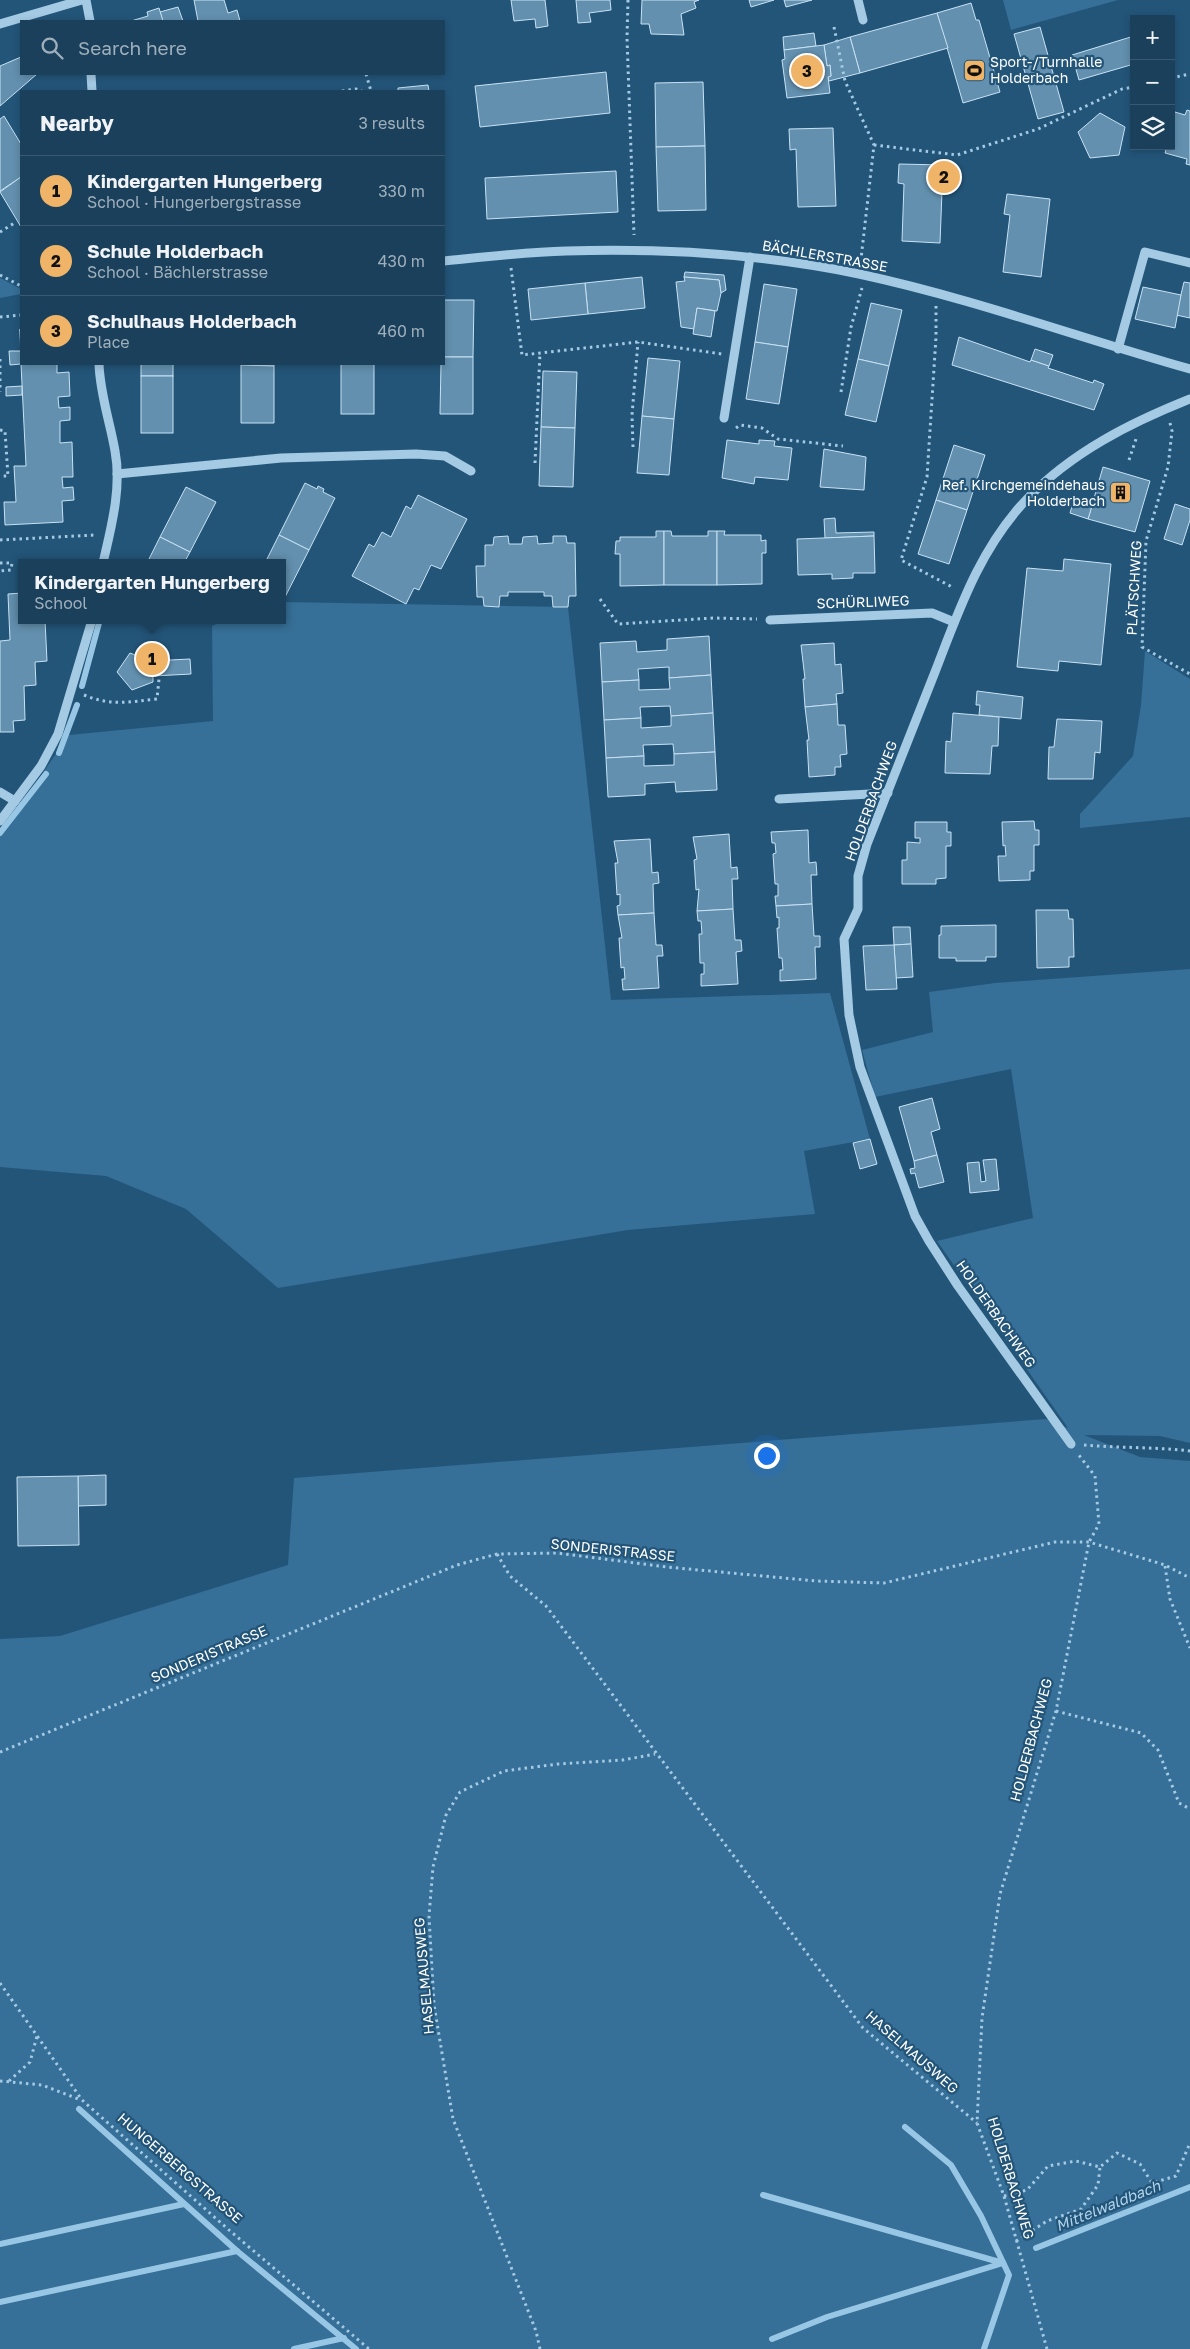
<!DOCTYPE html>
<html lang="en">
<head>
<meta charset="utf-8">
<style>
  :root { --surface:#1a405b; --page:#274b64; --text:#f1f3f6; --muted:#9fafbb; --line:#385971; --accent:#efb467 }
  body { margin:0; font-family:"Golos Text",sans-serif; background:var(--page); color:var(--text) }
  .controls { position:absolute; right:15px; top:15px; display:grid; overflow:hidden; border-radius:0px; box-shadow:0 2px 8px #0003 }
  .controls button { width:45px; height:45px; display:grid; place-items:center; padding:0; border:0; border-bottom:1px solid var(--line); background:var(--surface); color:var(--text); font:25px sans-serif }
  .you { position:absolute; left:766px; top:1455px; width:18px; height:18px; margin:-12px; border:4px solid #fff; border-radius:50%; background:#1a73e8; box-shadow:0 0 0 8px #1a73e833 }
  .badge { display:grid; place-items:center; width:32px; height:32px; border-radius:50%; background:var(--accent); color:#111; font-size:16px; font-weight:700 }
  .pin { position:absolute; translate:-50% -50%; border:2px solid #fff; box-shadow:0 1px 5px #0006 }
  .popup { position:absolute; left:18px; top:559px; width:268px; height:65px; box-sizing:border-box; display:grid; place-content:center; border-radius:0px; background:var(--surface); filter:drop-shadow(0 1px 4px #0005); font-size:16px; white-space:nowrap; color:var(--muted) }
  .popup b { font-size:19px; color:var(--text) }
  .popup::after { content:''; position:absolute; left:50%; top:100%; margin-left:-10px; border:10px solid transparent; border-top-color:var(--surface) }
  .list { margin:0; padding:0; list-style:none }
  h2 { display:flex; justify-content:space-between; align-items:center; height:65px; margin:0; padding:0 20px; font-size:21px }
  h2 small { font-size:16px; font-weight:400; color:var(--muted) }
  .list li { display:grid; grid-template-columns:32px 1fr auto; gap:15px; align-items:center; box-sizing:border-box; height:70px; padding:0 20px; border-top:1px solid var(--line) }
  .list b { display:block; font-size:19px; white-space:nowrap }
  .list p { margin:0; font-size:16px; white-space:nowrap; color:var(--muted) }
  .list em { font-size:16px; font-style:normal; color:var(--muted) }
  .icon { flex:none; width:28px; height:28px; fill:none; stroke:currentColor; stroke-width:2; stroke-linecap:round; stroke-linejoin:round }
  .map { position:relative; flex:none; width:1190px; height:2349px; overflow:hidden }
  .search { position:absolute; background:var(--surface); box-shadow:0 2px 8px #0003; left:20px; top:20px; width:425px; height:55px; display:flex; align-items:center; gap:12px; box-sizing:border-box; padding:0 18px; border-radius:0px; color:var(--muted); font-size:19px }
  .panel { position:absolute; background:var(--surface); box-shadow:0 2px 8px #0003; left:20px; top:90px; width:425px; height:275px; border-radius:0px }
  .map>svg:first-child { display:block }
  .green { fill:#366f97 }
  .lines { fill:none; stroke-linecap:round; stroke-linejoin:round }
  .stream { stroke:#98c7e5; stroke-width:6 }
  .building { fill:#6390af; stroke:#c7e2f4 }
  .path { stroke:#a4cae4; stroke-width:3; stroke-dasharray:2.5 4; stroke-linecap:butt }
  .minor { stroke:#a4cae4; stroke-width:9 }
  .labels { text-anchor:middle; stroke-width:4.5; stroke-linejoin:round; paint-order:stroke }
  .poi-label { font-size:14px; fill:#fff; stroke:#235579; text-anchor:start }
  .street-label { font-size:14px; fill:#fff; stroke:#235579 }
  .water-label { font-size:15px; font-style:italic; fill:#afd4ec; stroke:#235579 }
</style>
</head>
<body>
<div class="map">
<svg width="1190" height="2349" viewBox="0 0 1190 2349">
  <rect width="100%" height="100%" fill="#235579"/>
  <g class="green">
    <polygon points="1003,0 1118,0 1011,30"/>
    <polygon points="0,278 21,289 21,294 0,298"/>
    <polygon points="282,602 568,607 611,1000 830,993 870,1139 804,1151 815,1214 628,1230 278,1288 186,1209 106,1176 0,1167 0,835 69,735 213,721 212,626 225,620 282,620"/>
    <polygon points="1145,651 1190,679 1190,817 1080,828 1080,814 1133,756 1141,705"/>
    <polygon points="1190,969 1190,1443 1160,1436 1084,1435 1140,1457 1190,1461 1190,2349 0,2349 0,1639 60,1636 288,1565 294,1478 1046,1419 1068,1428 937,1241 1033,1218 1011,1069 875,1097 862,1050 933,1032 929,992 995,983"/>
  </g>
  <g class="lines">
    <g class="stream">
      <polyline points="82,686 99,623"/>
      <polyline points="59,753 77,705"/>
      <polyline points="0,833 46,774"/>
      <polyline points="79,2109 237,2251 356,2349"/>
      <polyline points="905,2127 951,2165 981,2216 1009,2275 984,2349"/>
      <polyline points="763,2195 1003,2263"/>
      <polyline points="0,2244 184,2204"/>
      <polyline points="1036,2248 1190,2187"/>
      <polyline points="0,2302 237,2251"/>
      <polyline points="772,2339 827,2317 1003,2263"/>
      <polyline points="294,2349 344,2338"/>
    </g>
  </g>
  <g class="building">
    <polygon points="194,0 224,0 228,13 237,10 240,21 198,21"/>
    <polygon points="511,0 545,0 548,26 536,28 535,19 514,21"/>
    <polygon points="576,0 610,0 611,10 589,13 591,22 578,23"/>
    <polygon points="642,0 699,0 694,2 696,8 681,14 684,35 651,34 649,24 641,24"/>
    <polygon points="749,0 774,0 751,7"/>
    <polygon points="784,0 812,0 786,7"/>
    <polygon points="971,3 976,20 979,20 1000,92 963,103 937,13"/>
    <polygon points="178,7 183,21 163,21 160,12"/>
    <polygon points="159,8 163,21 131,21 148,16 147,12"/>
    <polygon points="937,13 948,48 860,73 850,37"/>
    <polygon points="1040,27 1064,112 1038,119 1014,34"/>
    <polygon points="814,33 816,46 784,50 783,37"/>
    <polygon points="1134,36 1134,64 1079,80 1072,55"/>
    <polygon points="850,37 860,73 829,81 828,77 831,76 830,65 827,66 824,45"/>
    <polygon points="824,45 827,66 830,65 831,76 828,77 830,93 787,98 782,60 785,59 784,50"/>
    <polygon points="21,57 21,74 37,74 0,106 0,66"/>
    <polygon points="606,72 610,113 480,127 475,86"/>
    <polygon points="703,82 705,146 656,147 655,83"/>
    <polygon points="428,85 429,91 398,91 398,88"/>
    <polygon points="1187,110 1190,111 1190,165 1186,164 1187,159 1165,153 1167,146 1171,146 1171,124 1175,112 1185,115"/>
    <polygon points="1100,113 1125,127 1119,155 1090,158 1078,132"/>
    <polygon points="4,116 21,144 21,177 0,191 0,119"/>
    <polygon points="833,128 836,206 798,207 796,149 790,150 789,129"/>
    <polygon points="705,146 706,210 658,211 656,147"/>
    <polygon points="899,164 943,165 940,243 902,241 904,184 898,183"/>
    <polygon points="616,171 618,212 487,219 485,178"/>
    <polygon points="21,177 21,227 0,192"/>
    <polygon points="1007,194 1050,199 1041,277 1003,272 1010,215 1004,214"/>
    <polygon points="685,272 724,275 726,290 721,293 719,280 684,277"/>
    <polygon points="642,277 645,308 588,314 585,283"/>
    <polygon points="684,277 719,280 721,293 717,311 697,308 694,329 681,327 676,282 685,281"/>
    <polygon points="1184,282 1190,283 1190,318 1176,315"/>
    <polygon points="585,283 588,314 531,320 528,289"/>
    <polygon points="764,284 797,289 788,347 755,342"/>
    <polygon points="1143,287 1181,295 1175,328 1135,319"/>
    <polygon points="444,300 474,300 473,357 444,357"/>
    <polygon points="871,303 902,310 889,366 858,359"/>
    <polygon points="697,308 715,311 711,337 693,334"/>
    <polygon points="20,329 21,364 57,364 57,373 69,372 70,396 58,397 59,408 70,407 70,420 60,421 60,443 72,442 73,477 62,477 63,488 73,487 74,500 62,501 63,522 5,525 4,502 16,502 14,466 26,466 21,364 10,365 9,351 21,351"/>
    <polygon points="959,337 1030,362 1031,360 1049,366 1048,368 1093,383 1094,380 1104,384 1094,410 952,365"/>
    <polygon points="755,342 788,347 779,404 746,399"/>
    <polygon points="1035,349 1053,355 1049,366 1031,360"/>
    <polygon points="444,357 473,357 473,414 440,414 441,364 444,364"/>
    <polygon points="648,358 680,361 674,419 642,416"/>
    <polygon points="858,359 889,366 876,422 845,415"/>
    <rect x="141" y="364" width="32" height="12"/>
    <polygon points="241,364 274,364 274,366 241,365"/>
    <rect x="341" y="364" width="33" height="50"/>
    <polygon points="241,365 274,366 274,423 241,423"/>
    <polygon points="543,371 577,372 575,428 541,427"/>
    <rect x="141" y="376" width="32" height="57"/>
    <polygon points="22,386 22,395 6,396 6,387"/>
    <polygon points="642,416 674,419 669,475 637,473"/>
    <polygon points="541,427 575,428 573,487 539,486"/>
    <polygon points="727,440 759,444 759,440 775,441 774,446 792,448 788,480 755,477 754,484 722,478"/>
    <polygon points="954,445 985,455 967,510 936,500"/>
    <polygon points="824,449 866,457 864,490 820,487"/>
    <polygon points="1103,467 1150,481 1135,532 1088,519"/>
    <polygon points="305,483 317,489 318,486 324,489 323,492 335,498 309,550 279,535"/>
    <polygon points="186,487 216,502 190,552 160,537"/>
    <polygon points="418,495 467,519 441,569 431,565 419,590 414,588 406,604 352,576 369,544 374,547 382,532 391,537 406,506 411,509"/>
    <polygon points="936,500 967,510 949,564 918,554"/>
    <polygon points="1074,500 1092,506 1088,519 1070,513"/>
    <polygon points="1175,504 1190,509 1190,520 1182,545 1164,539"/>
    <polygon points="835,518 836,533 874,532 874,536 825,538 824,519"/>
    <polygon points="656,531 664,531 664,585 620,586 620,554 615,554 616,541 620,541 620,537 656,537"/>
    <polygon points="664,531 671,531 672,536 708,536 708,531 717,531 717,585 664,585"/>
    <polygon points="717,531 725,531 724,535 761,535 761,541 766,540 766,553 762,553 762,584 717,585"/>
    <polygon points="279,535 309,550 283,601 282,563 265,563"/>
    <polygon points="508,536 509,544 522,544 523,537 537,536 538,544 553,543 553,536 566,536 567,543 575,543 576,596 569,596 568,607 553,607 552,596 544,596 544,592 508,592 508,596 500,596 499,607 484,606 483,597 477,597 476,566 485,566 485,545 493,545 494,537"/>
    <polygon points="874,536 875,573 853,573 853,578 832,579 832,574 798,575 797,539"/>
    <polygon points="160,537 190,552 184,563 147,563"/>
    <polygon points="1064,559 1111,564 1101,665 1059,661 1058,671 1017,667 1027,568 1063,571"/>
    <polygon points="22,593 22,620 45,620 47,661 35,662 36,685 24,686 25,720 13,721 14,732 0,732 0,641 10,640 8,594"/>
    <polygon points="709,636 711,675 669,678 669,667 638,669 639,680 602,682 600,643 636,641 637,652 667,650 667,639"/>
    <polygon points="834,643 835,665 841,664 843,693 836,694 837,704 805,707 803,679 805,679 801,645"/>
    <polygon points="130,653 151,661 190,659 191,674 153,676 153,682 132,690 117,672"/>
    <polygon points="711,675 713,713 671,716 670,706 640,707 641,718 604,720 602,682 639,680 639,690 670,689 669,678"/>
    <polygon points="977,691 1023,697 1021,719 979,715 980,705 976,705"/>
    <polygon points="837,704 838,725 845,725 847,754 840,755 841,767 835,767 835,775 809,777 807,740 809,740 805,707"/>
    <polygon points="713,713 715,752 674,754 673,744 643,745 644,756 606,758 604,720 641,718 641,728 671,726 671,716"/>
    <polygon points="953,713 999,717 998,746 992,746 990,774 945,773 946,741 951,742"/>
    <polygon points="1057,719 1102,721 1100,753 1095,752 1093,779 1048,779 1049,747 1054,747"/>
    <polygon points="715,752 717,790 676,792 675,782 645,784 645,795 608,797 606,758 644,756 644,766 674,765 674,754"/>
    <polygon points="1034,821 1035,830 1039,830 1039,845 1034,845 1034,871 1030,871 1030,880 999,881 998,856 1006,856 1005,845 1003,846 1002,822"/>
    <polygon points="915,822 947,822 947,832 951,832 951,846 946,846 946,878 936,879 936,884 902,884 902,860 907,860 907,842 920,843 920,838 915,838"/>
    <polygon points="808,830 809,863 816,862 817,875 811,875 812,904 776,906 775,896 778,896 778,884 775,884 773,854 776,853 775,843 772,843 771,832"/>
    <polygon points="729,834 731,868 737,867 738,879 732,879 733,909 697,911 699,889 696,890 694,860 697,859 693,837"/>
    <polygon points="650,839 652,873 658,872 659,883 653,884 654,913 618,915 617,906 620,905 620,894 617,895 615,863 618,863 614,841"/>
    <polygon points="812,904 814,936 820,936 820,947 815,947 816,979 780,981 780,970 783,970 782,958 779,958 777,928 779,928 779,917 777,918 776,906"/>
    <polygon points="733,909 735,940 741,940 742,951 736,952 738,984 701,986 701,974 704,974 704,963 700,963 699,934 702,934 701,921 698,921 697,911"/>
    <polygon points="1036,910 1068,910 1069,919 1073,919 1074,957 1069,957 1069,967 1037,968"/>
    <polygon points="654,913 656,945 662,945 663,956 657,956 659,988 623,990 622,979 625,979 624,967 621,968 619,938 622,938 618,915"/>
    <polygon points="996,925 996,957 986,957 986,961 956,961 956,958 939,958 939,935 941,935 941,926"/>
    <polygon points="893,927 910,927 911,944 894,945"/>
    <polygon points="911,944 913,977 896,978 894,945"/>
    <polygon points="894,945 897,989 866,990 863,946"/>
    <polygon points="932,1098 940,1129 931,1132 937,1155 914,1161 899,1107"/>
    <polygon points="870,1139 877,1164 860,1169 853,1143"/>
    <polygon points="937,1155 944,1182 919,1188 915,1173 911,1174 910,1169 915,1168 914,1161"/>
    <polygon points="996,1159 999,1190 970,1193 967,1163 979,1162 981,1182 986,1181 983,1160"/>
    <polygon points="106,1475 106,1505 78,1506 78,1476"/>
    <polygon points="78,1476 79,1545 18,1546 17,1477"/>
  </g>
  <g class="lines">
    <g class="path">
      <polyline points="628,0 627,38 634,235"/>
      <polyline points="834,27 845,81 874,145 861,259"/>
      <polyline points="366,74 371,91"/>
      <polyline points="1171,78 1190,74"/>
      <polyline points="342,91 356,89 362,91"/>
      <polyline points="874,145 957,155 1038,129 1122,89 1134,87"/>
      <polyline points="0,232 16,222"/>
      <polyline points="511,268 522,355 638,342 722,354"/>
      <polyline points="0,275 21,286"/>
      <polyline points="936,306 936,337 927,477 901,560 954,588"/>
      <polyline points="0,317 21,315"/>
      <polyline points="0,359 0,392"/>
      <polyline points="841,392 851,327 862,288"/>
      <polyline points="1170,423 1172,431 1168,467 1146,541 1142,647 1190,674"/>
      <polyline points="736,428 740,425 762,428 778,439 843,446"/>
      <polyline points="0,430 5,431 8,476 0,476"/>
      <polyline points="633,447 632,415 638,342"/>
      <polyline points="1129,460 1136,439"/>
      <polyline points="535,463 540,353"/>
      <polyline points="0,540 95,535"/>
      <polyline points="0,563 12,563 11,570 0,571"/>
      <polyline points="600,599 618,624 713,618 757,619"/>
      <path d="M84,695C110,706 130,702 157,699L159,679"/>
      <path d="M1084,1445C1119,1448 1155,1447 1190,1451"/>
      <polyline points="497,1554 510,1576 546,1606 863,2028 977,2123"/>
      <polyline points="1165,1566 1170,1599 1190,1648"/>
      <polyline points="1056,1711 1141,1733 1158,1750 1179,1803 1190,1809"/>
      <polyline points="0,1752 457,1565 497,1554 557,1553 667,1567 816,1581 884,1583 1055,1542 1089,1542 1165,1565 1190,1578"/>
      <polyline points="0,1983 82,2100 229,2230 369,2349"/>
      <polyline points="0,2081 42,2085 81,2100"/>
      <polyline points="9,2081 30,2062 37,2036"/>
      <polyline points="1004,2196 1027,2190 1048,2166 1076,2161 1100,2167 1117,2153 1140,2164 1152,2183 1176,2176 1190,2143"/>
      <polyline points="1016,2241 1047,2221 1081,2209 1098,2185 1100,2167"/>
      <polyline points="540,2349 536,2331 453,2119 434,2005 429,1916 433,1867 446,1815 460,1792 504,1771 558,1764 623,1760 655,1754"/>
      <polyline points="1047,2349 1004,2196 977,2123 982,2018 1000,1894 1056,1711 1089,1542 1099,1524 1095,1476 1078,1454"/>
    </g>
    <g class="minor">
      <polyline points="86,0 90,21"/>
      <polyline points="858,0 863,20"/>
      <polyline points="0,24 82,0"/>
      <polyline points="91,74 92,91"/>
      <path d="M444,261C484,257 525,252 566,251C664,248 763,254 859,274C971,298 1080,338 1190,369"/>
      <polyline points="1118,349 1145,252 1190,263"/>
      <path d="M99,364C100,394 110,422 115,451C122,488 111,528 103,563"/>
      <polyline points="724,418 750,257"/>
      <polyline points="117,474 281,458 416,454 445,456 471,471"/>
      <polyline points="770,620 932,613 954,622"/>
      <polyline points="0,792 15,801"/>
      <polyline points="779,799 888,793"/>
      <polyline points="0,821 41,766 58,734 92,620"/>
      <path d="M1071,1444L958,1286L929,1241L915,1216L860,1067L849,1015L844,939L858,909V876L867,844C890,787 912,729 935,672C959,610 980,548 1027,499C1072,452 1130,423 1190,399"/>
    </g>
  </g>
  <defs>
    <symbol id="stadium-square" viewBox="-11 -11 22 22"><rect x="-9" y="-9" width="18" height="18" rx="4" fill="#efb467" stroke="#235579"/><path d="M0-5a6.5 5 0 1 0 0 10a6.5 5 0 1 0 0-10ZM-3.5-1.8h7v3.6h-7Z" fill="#111"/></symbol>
    <symbol id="building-square" viewBox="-11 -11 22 22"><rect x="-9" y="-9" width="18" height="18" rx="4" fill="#efb467" stroke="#235579"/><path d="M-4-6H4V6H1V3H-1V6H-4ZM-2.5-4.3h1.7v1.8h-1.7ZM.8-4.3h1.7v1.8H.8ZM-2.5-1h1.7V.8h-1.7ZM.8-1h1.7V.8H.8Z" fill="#111"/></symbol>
  </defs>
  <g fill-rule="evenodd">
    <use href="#stadium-square" x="962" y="58" width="25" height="25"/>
    <use href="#building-square" x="1108" y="480" width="25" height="25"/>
  </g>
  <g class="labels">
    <g class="poi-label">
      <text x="990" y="67">Sport-/Turnhalle<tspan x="990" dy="16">Holderbach</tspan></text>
      <text x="1105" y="490" text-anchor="end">Ref. Kirchgemeindehaus<tspan x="1105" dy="16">Holderbach</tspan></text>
    </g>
    <g class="street-label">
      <text transform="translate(825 256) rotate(10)" y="5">BÄCHLERSTRASSE</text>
      <text transform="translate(1134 588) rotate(-87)" y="5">PLÄTSCHWEG</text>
      <text transform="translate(863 602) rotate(-2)" y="5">SCHÜRLIWEG</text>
      <text transform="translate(871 801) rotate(-70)" y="5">HOLDERBACHWEG</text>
      <text transform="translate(996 1314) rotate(55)" y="5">HOLDERBACHWEG</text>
      <text transform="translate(613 1550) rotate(6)" y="5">SONDERISTRASSE</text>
      <text transform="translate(209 1654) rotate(-23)" y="5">SONDERISTRASSE</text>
      <text transform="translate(1031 1740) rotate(-75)" y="5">HOLDERBACHWEG</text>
      <text transform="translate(424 1976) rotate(-95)" y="5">HASELMAUSWEG</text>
      <text transform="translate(912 2052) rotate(41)" y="5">HASELMAUSWEG</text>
      <text transform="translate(180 2168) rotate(41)" y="5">HUNGERBERGSTRASSE</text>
      <text transform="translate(1011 2178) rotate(73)" y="5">HOLDERBACHWEG</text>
    </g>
    <g class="water-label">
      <text transform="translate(1108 2206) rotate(-22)" y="5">Mittelwaldbach</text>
    </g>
  </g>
</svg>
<div class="controls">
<button>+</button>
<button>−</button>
<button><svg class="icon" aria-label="layers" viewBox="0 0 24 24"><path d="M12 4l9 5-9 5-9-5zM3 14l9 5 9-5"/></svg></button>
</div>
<div class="you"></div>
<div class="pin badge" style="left:152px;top:659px">1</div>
<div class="popup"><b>Kindergarten Hungerberg</b>School</div>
<div class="pin badge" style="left:944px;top:177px">2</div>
<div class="pin badge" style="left:807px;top:71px">3</div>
<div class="search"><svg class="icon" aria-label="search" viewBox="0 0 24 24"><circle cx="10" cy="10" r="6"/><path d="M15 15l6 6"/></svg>Search here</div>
<section class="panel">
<h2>Nearby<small>3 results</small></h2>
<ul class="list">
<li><span class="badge">1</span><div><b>Kindergarten Hungerberg</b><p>School · Hungerbergstrasse</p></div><em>330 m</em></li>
<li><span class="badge">2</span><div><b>Schule Holderbach</b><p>School · Bächlerstrasse</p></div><em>430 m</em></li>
<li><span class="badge">3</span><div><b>Schulhaus Holderbach</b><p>Place</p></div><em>460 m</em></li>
</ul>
</section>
</div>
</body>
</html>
